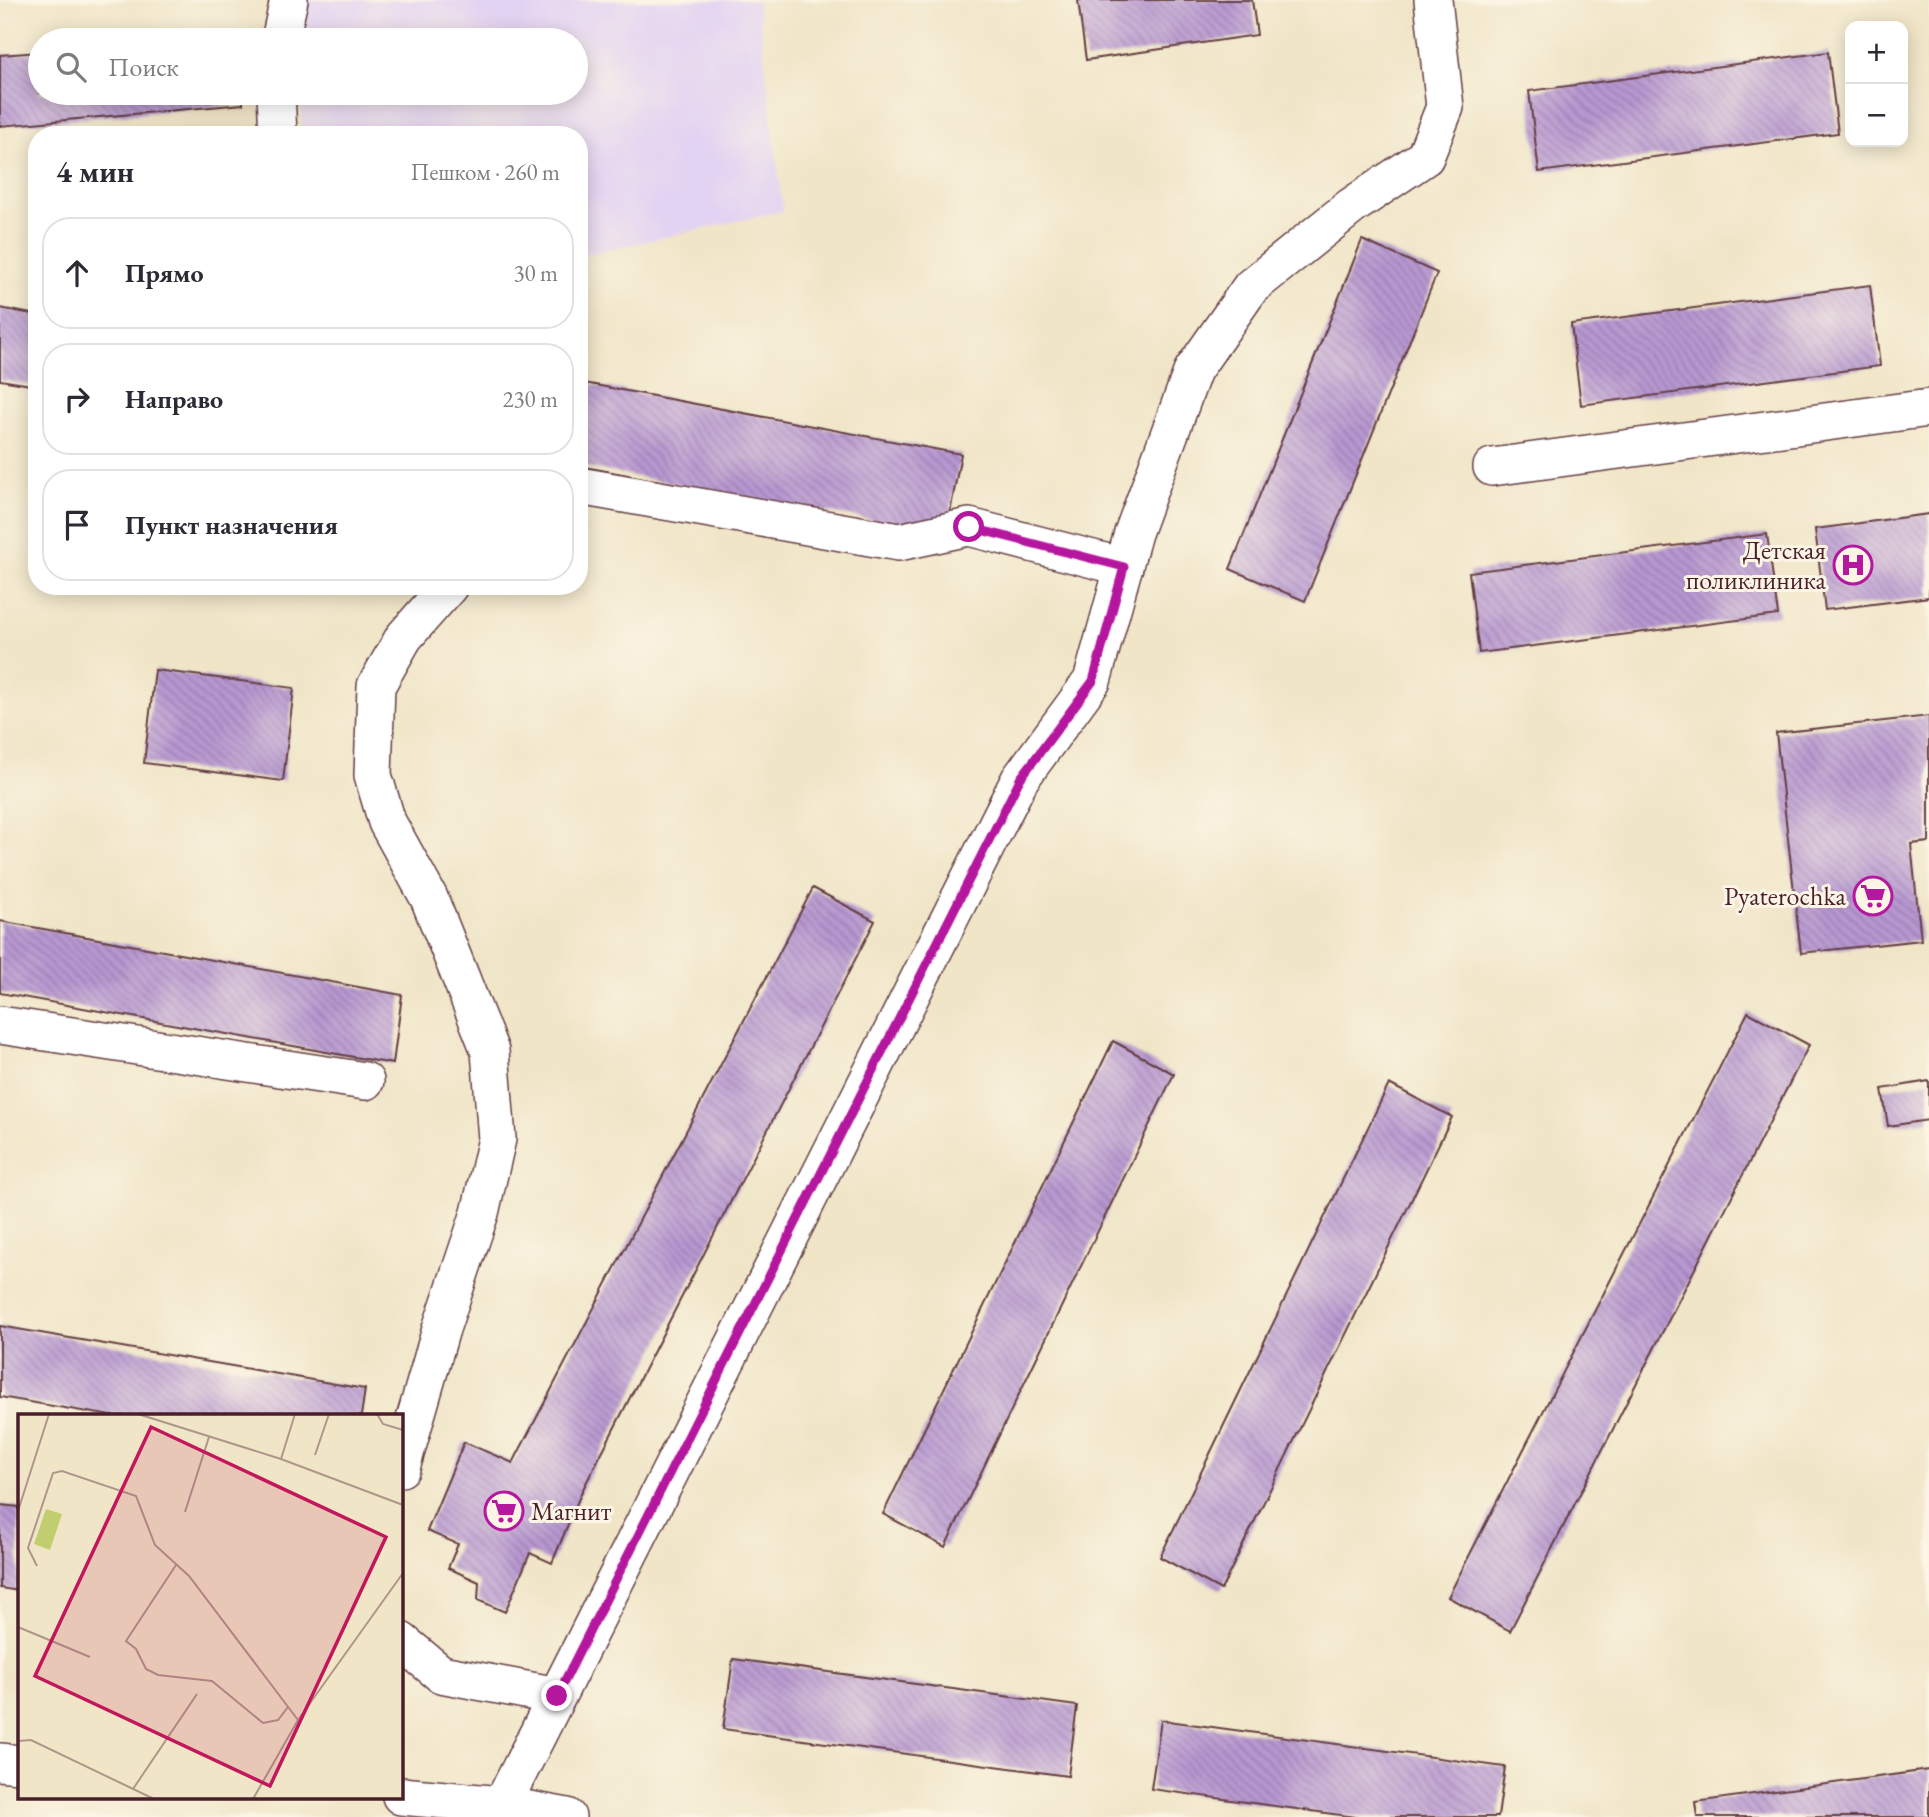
<!DOCTYPE html>
<html lang="ru">
<head>
<meta charset="utf-8">
<style>
  :root { --surface:#fff; --page:#f2f2f3; --text:#2b2b33; --muted:#7c7c81; --line:#e1e1e2 }
  body { margin:0; font-family:"EB Garamond",serif; background:var(--page); color:var(--text) }
  .controls { position:absolute; right:21px; top:21px; display:grid; overflow:hidden; border-radius:14px; box-shadow:0 4px 18px #0003 }
  .controls button { width:63px; height:63px; display:grid; place-items:center; padding:0; border:0; border-bottom:2px solid var(--line); background:var(--surface); color:var(--text); font:35px sans-serif }
  .stop { position:absolute; width:21px; height:21px; margin:-16px; border:5px solid #b5179e; border-radius:50%; background:#fff }
  .stop.end { background:#b5179e; border-color:#fff; box-shadow:0 2px 7px #0008 }
  .list { margin:0; padding:0; list-style:none }
  h2 { display:flex; justify-content:space-between; align-items:center; height:91px; margin:0; padding:0 28px; font-size:30px }
  h2 small { font-size:23px; font-weight:400; color:var(--muted) }
  .list li { display:grid; grid-template-columns:46px 1fr auto; gap:21px; align-items:center; box-sizing:border-box; height:112px; margin:0 14px 14px; padding:0 14px; border:2px solid var(--line); border-radius:28px }
  .list b { display:block; font-size:26px; white-space:nowrap }
  .list em { font-size:23px; font-style:normal; color:var(--muted) }
  .icon { flex:none; width:38px; height:38px; fill:none; stroke:currentColor; stroke-width:2; stroke-linecap:round; stroke-linejoin:round }
  .map { position:relative; flex:none; width:1929px; height:1817px; overflow:hidden }
  .search { position:absolute; background:var(--surface); box-shadow:0 4px 18px #0003; left:28px; top:28px; width:560px; height:77px; display:flex; align-items:center; gap:18px; box-sizing:border-box; padding:0 24px; border-radius:38px; color:var(--muted); font-size:26px }
  .panel { position:absolute; background:var(--surface); box-shadow:0 4px 18px #0003; left:28px; top:126px; width:560px; height:469px; border-radius:28px }
  .map>svg:first-child { display:block }
  .built { fill:#e3d3f2 }
  .building { fill:url(#building-back-hatch) }
  .lines { fill:none; stroke-linecap:round; stroke-linejoin:round }
  .minor-casing { stroke:#633d42; stroke-width:40 }
  .minor { stroke:#fff; stroke-width:37 }
  .route { stroke:#b5179e; stroke-width:9 }
  .labels { text-anchor:middle; stroke-width:6; stroke-linejoin:round; paint-order:stroke }
  .poi-label { font-size:26px; fill:#4a1f2b; stroke:#fcf5e5; text-anchor:end }
  .inset-road { fill:none; stroke:#ae9689; stroke-width:2 }
  .view { fill:#c2185b; fill-opacity:0.15; stroke:#c2185b; stroke-width:3.5 }
  .inset-edge { fill:none; stroke:#4a1f2b; stroke-width:3.5 }
</style>
</head>
<body>
<div class="map">
<svg width="1929" height="1817" viewBox="0 0 1929 1817">
  <defs>
    <pattern id="building-back-hatch" width="6" height="6" patternUnits="userSpaceOnUse" patternTransform="scale(1.75)"><rect width="6" height="6" fill="#b798d1"/><path d="M-1 5l2 2M0 0l6 6M5-1l2 2" fill="none" stroke="#977baa"/></pattern>
  </defs>
  <rect width="100%" height="100%" fill="#fcf5e5"/>
  <filter id="ink" filterUnits="userSpaceOnUse"><feTurbulence type="fractalNoise" baseFrequency=".0143" numOctaves="2"/><feDisplacementMap in="SourceGraphic" scale="14" xChannelSelector="R" yChannelSelector="G"/><feConvolveMatrix kernelMatrix="1 2 1 2 8 2 1 2 1" color-interpolation-filters="sRGB"/></filter>
  <filter id="wash" filterUnits="userSpaceOnUse"><feTurbulence type="fractalNoise" baseFrequency=".00686" numOctaves="4" result="noise"/><feDisplacementMap in="SourceGraphic" scale="28" xChannelSelector="R" yChannelSelector="G"/><feGaussianBlur stdDeviation="1.57" result="paint"/><feColorMatrix in="noise" values="0 0 0 0 0 0 0 0 0 0 0 0 0 0 0 0 0 1.4 0 .05"/><feComposite in="paint" operator="in"/></filter>
  <g filter="url(#wash)">
    <rect width="100%" height="100%" fill="#f0e5c7"/>
    <polygon class="built" points="306,0 757,0 783,211 579,256 579,135 303,135 300,93 576,93 576,40 300,40"/>
    <g id="blocks">
      <g class="building">
        <polygon points="1078,0 1252,0 1257,35 1086,60"/>
        <polygon points="235,34 236,40 188,40 188,38"/>
        <polygon points="40,52 40,93 242,93 243,104 0,126 0,55"/>
        <polygon points="1828,52 1838,133 1539,172 1529,91"/>
        <polygon points="1362,240 1437,273 1305,601 1230,569"/>
        <polygon points="1870,285 1880,366 1581,405 1571,324"/>
        <polygon points="0,308 37,315 37,386 0,380"/>
        <polygon points="579,382 961,454 946,534 579,466"/>
        <polygon points="1929,514 1929,597 1825,610 1815,529"/>
        <polygon points="1767,534 1778,615 1479,653 1469,572"/>
        <polygon points="155,670 294,688 283,781 144,763"/>
        <polygon points="1929,716 1929,842 1911,844 1921,940 1801,953 1776,733"/>
        <polygon points="813,888 875,921 582,1491 552,1563 530,1553 505,1612 478,1600 479,1582 448,1568 458,1544 427,1531 464,1442 513,1463"/>
        <polygon points="0,921 402,995 393,1064 0,993"/>
        <polygon points="1748,1012 1809,1045 1510,1631 1448,1597"/>
        <polygon points="1113,1041 1174,1074 945,1547 883,1514"/>
        <polygon points="1929,1081 1929,1120 1888,1126 1882,1089"/>
        <polygon points="1389,1084 1452,1117 1221,1590 1160,1557"/>
        <polygon points="0,1326 365,1389 361,1416 111,1416 0,1397"/>
        <polygon points="0,1505 19,1507 19,1591 0,1588"/>
        <polygon points="733,1659 1077,1706 1068,1776 723,1729"/>
        <polygon points="1161,1720 1505,1767 1498,1817 1355,1817 1151,1789"/>
        <polygon points="1929,1770 1929,1817 1697,1817 1695,1802"/>
      </g>
    </g>
  </g>
  <g filter="url(#ink)">
    <use href="#blocks" fill-opacity="0" stroke="#633d42" stroke-width="2"/>
    <g class="lines">
      <defs>
        <g id="minor">
          <polyline points="280,40 289,0"/>
          <polyline points="276,93 278,135"/>
          <polyline points="1492,467 1929,408"/>
          <polyline points="579,486 899,542 969,527 1124,567"/>
          <polyline points="0,1025 365,1081"/>
          <polyline points="401,1468 441,1329 480,1213 497,1139 490,1051 429,898 387,822 373,775 376,686 404,637 449,586"/>
          <polyline points="401,1641 441,1674 557,1696"/>
          <polyline points="0,1762 19,1764"/>
          <polyline points="401,1796 502,1805 567,1817"/>
          <polyline points="502,1805 1020,779 1092,681 1133,533 1193,370 1251,287 1352,206 1425,157 1445,107 1433,0"/>
        </g>
      </defs>
      <use href="#minor" class="minor-casing"/>
      <use href="#minor" class="minor"/>
    </g>
  </g>
  <g class="lines" filter="url(#ink)">
    <polyline class="route" points="557,1696 1020,779 1093,681 1124,567 969,527"/>
  </g>
  <defs>
    <symbol id="hospital-ring" viewBox="-11 -11 22 22"><circle r="9.5" fill="#fcf5e5" stroke="#b5179e" stroke-width="1.5"/><path d="M-5-5h3v3.5h4V-5h3V5h-3V1.5h-4V5h-3Z" fill="#b5179e"/></symbol>
    <symbol id="supermarket-ring" viewBox="-11 -11 22 22"><circle r="9.5" fill="#fcf5e5" stroke="#b5179e" stroke-width="1.5"/><path d="M-6-5.5h2.5l.6 2H6L4.5 2H-2.5L-4.4-4H-6ZM-1.5 3.2a1.3 1.3 0 1 0 .1 0ZM3 3.2a1.3 1.3 0 1 0 .1 0Z" fill="#b5179e"/></symbol>
  </defs>
  <g fill-rule="evenodd">
    <use href="#hospital-ring" x="1831" y="543" width="44" height="44"/>
    <use href="#supermarket-ring" x="1851" y="874" width="44" height="44"/>
    <use href="#supermarket-ring" x="482" y="1489" width="44" height="44"/>
  </g>
  <g class="labels">
    <g class="poi-label">
      <text x="1826" y="559">Детская<tspan x="1826" dy="30">поликлиника</tspan></text>
      <text x="1846" y="905">Pyaterochka</text>
      <text x="531" y="1520" text-anchor="start">Магнит</text>
    </g>
  </g>
  <g transform="translate(18 1414)">
    <rect width="385" height="385" fill="#f0e5c7"/>
    <path d="M28,95L44,100L32,136L16,130Z" fill="#c0ce6f"/>
    <path class="inset-road" d="M120,0L263,45L385,91M359,0L365,10L385,16M297,41L311,0M263,45L277,0M0,97L31,0M167,98L191,23M158,151L108,227L118,235L128,255L140,261L194,267L245,309L260,306L270,293M19,152L10,134L35,59L44,57L118,82L137,131L171,162L280,306M0,213L72,243M0,327L13,326L136,385M115,375L179,280M235,385L280,306L385,159"/>
    <path class="view" d="M133,13L368,123L252,372L17,262Z"/>
    <rect width="385" height="385" class="inset-edge"/>
  </g>
</svg>
<div class="controls">
<button>+</button>
<button>−</button>
</div>
<div class="stop" style="left:969px;top:527px"></div>
<div class="stop end" style="left:557px;top:1696px"></div>
<div class="search"><svg class="icon" aria-label="search" viewBox="0 0 24 24"><circle cx="10" cy="10" r="6"/><path d="M15 15l6 6"/></svg>Поиск</div>
<section class="panel">
<h2>4 мин<small>Пешком · 260 m</small></h2>
<ul class="list">
<li><svg class="icon" aria-label="ahead" viewBox="0 0 24 24"><path d="M12 20V5M6 11l6-6 6 6"/></svg><div><b>Прямо</b></div><em>30 m</em></li>
<li><svg class="icon" aria-label="right" viewBox="0 0 24 24"><path d="M7 20v-9h11M14 6l5 5-5 5"/></svg><div><b>Направо</b></div><em>230 m</em></li>
<li><svg class="icon" aria-label="arrive" viewBox="0 0 24 24"><path d="M6 21V4h12l-3 4 3 4H6"/></svg><div><b>Пункт назначения</b></div></li>
</ul>
</section>
</div>
</body>
</html>
